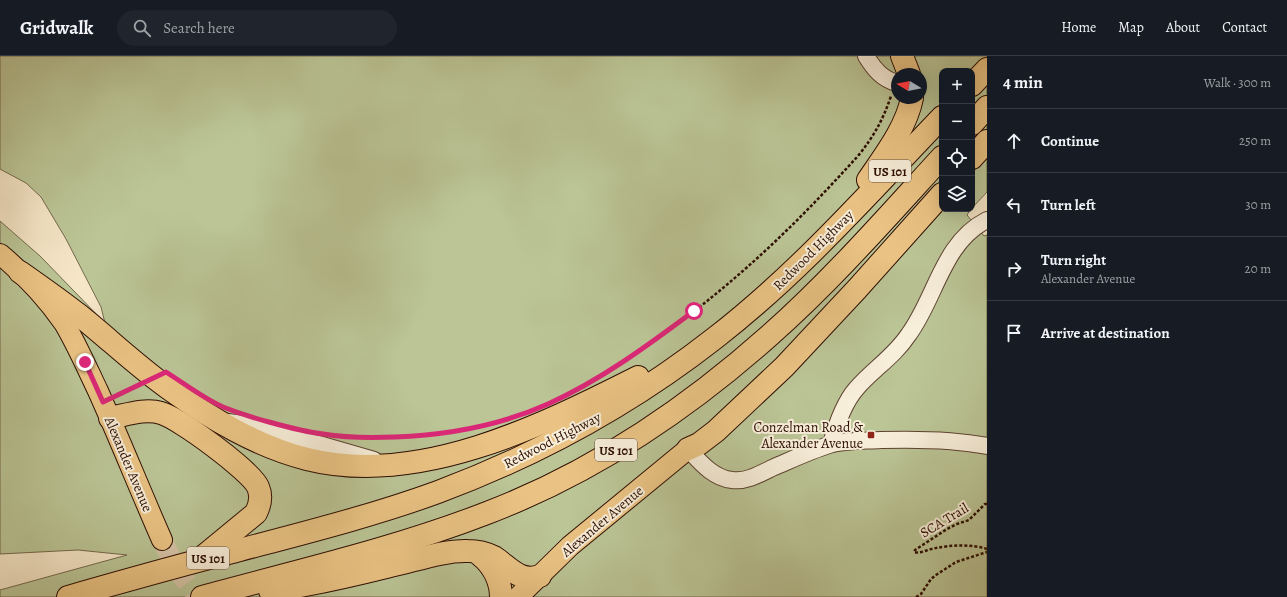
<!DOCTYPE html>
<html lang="en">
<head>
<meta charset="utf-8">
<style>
  :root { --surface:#171b24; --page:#20242c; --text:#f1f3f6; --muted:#9ea1a6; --line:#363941 }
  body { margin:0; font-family:Alegreya,serif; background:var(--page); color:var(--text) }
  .controls { position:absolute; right:12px; top:12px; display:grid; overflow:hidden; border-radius:8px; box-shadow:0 4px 16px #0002 }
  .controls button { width:36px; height:36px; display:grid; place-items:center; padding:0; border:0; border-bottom:1px solid var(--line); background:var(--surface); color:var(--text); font:20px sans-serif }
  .compass { position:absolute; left:891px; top:12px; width:36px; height:36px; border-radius:50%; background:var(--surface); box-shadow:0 4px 16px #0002; rotate:280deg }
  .stop { position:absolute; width:12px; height:12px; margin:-9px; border:3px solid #db2777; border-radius:50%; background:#fff }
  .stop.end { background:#db2777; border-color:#fff; box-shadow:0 1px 4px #0008 }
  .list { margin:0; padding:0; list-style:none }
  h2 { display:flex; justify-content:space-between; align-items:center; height:52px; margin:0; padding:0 16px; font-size:17px }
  h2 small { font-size:13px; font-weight:400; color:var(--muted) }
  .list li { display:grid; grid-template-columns:26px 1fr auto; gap:12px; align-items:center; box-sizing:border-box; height:64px; padding:0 16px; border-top:1px solid var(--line) }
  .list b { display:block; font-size:15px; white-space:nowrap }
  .list p { margin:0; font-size:13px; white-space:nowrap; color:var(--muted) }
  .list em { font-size:13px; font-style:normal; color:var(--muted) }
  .icon { flex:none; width:22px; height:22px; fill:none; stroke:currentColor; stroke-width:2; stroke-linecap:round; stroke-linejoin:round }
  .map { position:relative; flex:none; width:987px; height:541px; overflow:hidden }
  header { display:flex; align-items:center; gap:24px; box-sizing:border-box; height:56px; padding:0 20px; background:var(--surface); border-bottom:1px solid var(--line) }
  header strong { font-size:19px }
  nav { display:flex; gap:22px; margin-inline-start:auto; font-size:14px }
  .search { width:280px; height:36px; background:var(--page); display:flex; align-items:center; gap:10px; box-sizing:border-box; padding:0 14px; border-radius:22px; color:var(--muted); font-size:15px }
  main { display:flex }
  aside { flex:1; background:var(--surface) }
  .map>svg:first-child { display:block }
  .green { fill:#bbc596; stroke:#74694c; fill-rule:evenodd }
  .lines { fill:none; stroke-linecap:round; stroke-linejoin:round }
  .major-tunnel { stroke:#d7c5a9; stroke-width:20; stroke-dasharray:20 10; stroke-linecap:butt }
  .minor-casing { stroke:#5e4332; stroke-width:18 }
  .major-casing { stroke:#2c0d01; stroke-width:22 }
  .highway-casing { stroke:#2c0d01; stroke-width:24 }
  .path { stroke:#2c0d01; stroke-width:2.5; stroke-dasharray:3 2; stroke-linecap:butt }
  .minor { stroke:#f8efdb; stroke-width:16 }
  .major { stroke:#eac384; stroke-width:20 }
  .highway { stroke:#eac384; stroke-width:22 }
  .route { stroke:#db2777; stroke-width:5 }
  .poi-dot { fill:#8f2418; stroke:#f8efdb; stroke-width:1.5 }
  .labels { text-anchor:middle; stroke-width:4; stroke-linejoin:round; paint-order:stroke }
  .shield { fill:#f8efdb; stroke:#695142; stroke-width:1 }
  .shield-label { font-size:13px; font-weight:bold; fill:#2c0d01 }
  .street-label { font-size:14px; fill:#2c0d01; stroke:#f8efdb }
  .poi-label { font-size:14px; fill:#2c0d01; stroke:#f8efdb; text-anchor:end }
</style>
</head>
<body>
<header>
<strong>Gridwalk</strong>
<div class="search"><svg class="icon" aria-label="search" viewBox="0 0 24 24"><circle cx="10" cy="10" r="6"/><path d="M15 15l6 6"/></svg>Search here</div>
<nav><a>Home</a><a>Map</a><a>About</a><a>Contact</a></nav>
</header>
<main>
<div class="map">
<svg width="987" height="541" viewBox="0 0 987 541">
  <rect width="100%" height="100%" fill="#f5e6c7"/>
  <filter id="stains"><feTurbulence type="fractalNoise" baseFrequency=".005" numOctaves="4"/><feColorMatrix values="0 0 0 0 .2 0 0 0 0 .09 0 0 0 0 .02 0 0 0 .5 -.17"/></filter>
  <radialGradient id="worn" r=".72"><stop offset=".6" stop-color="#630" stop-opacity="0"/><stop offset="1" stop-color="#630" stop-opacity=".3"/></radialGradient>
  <path class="green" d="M0,0H987V136L972,152V15H942V153H971L967,159L984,180L987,179V541H0V534L127,499L78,494L0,498V165L40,200L105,267L101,251L66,183L41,141L26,127L0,113ZM897,18H921V42H897Z"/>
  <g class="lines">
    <polyline class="major-tunnel" points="162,484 177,513 197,541"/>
    <defs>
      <g id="minor">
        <path d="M866,0C874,13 882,23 897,27"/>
        <polyline points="228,366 243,368 263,372 374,404"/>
        <path d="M831,388C836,370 843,348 856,333C873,313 894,301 909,278C936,241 943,186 987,164"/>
        <path d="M688,393C700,406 713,422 732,424C746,426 760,418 772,412C791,404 810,395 829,389C845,384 864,385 881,384C916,383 952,383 987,390"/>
      </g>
      <g id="major">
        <path d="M0,198C24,218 46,241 64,267C77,289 87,312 98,335C120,384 140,434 162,484"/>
        <polyline points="518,541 570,490 688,393"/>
      </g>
      <g id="highway">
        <polyline points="902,0 909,18"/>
        <polyline points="972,29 987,13"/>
        <polyline points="972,68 987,51"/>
        <polyline points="972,102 987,85"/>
        <path d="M868,124C885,99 906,72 912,42"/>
        <path d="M20,216C40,230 60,244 79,259C109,283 137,310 168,332C210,362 256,390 307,403C418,431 541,370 638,321"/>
        <path d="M110,362C126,359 145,352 161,357C179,362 251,415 258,431C262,440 260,449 256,457L205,499"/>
        <polyline points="688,393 699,388 716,375 784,311 857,233 942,138"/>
        <path d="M480,499C493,509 501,525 501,541"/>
        <path d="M270,535C311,529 350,520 390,510C414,505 444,494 468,495C477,495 486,497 494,501C509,511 520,527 540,520"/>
        <path d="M68,541C124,525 180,509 236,495C304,477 372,460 438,436C537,399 632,347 715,282C799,217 869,137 942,61"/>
        <path d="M202,541C297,515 394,493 487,457C592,417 686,354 770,279C832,224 887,161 942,101"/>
      </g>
    </defs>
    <use href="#minor" class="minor-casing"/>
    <use href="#major" class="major-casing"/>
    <use href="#highway" class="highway-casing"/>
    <g class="path">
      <path d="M622,307C681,268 736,224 786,175C811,151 835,125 858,100C874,80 883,64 891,40"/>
      <polyline points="118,338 136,330"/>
      <polyline points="354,381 416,380 458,375"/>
      <path d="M987,448H985L969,464L957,468L947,473L915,494L914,496C921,498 928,493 936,492C951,489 972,488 987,493"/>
      <polyline points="916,541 921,538 931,523 936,519 956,506 987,496"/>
    </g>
    <use href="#minor" class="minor"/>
    <use href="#major" class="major"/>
    <use href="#highway" class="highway"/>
  </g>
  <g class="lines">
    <path class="route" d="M85,306L103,346L166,316C185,328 203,342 223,351C238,357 254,362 269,366C287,371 305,376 323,378C347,382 371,382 395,381C449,379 499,370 548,348C601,324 647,290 694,255"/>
  </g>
  <rect class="poi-dot" x="867" y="375" width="8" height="8" rx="2"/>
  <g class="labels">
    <g class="shield">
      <rect x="869" y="104" width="42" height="22" rx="3"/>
      <rect x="595" y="383" width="42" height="22" rx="3"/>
      <rect x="187" y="491" width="42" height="22" rx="3"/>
    </g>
    <g class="shield-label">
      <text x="890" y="120">US 101</text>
      <text x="616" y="399">US 101</text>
      <text x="208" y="507">US 101</text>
    </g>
    <g class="street-label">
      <text transform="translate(813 194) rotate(-45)" y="5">Redwood Highway</text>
      <text transform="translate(552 384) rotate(-27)" y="5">Redwood Highway</text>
      <text transform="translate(129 408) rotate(67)" y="5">Alexander Avenue</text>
      <text transform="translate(944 464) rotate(-31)" y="5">SCA Trail</text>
      <text transform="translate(602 465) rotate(-40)" y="5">Alexander Avenue</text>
    </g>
    <g class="poi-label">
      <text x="863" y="376">Conzelman Road &amp;<tspan x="863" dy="16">Alexander Avenue</tspan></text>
    </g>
  </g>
  <rect width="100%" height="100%" filter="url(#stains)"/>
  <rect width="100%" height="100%" fill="url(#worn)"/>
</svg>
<div class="controls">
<button>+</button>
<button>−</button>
<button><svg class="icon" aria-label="locate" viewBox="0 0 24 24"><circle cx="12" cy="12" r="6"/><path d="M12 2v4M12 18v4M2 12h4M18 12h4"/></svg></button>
<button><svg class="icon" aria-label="layers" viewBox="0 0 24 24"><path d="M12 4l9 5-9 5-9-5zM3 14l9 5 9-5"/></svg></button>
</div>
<svg class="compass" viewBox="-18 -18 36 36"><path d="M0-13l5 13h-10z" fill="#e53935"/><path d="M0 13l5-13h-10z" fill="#9ea1a6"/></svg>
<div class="stop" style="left:694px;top:255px"></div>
<div class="stop end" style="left:85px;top:306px"></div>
</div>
<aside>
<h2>4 min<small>Walk · 300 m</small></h2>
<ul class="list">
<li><svg class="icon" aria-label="ahead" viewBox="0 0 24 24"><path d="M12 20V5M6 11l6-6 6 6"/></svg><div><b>Continue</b></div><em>250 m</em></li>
<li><svg class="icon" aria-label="left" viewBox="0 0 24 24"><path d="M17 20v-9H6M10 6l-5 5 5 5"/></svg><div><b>Turn left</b></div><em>30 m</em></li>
<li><svg class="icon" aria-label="right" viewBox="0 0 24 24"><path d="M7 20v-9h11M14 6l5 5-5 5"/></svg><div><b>Turn right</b><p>Alexander Avenue</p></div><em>20 m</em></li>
<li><svg class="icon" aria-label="arrive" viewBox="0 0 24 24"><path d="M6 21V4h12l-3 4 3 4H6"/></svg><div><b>Arrive at destination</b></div></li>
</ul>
</aside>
</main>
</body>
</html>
